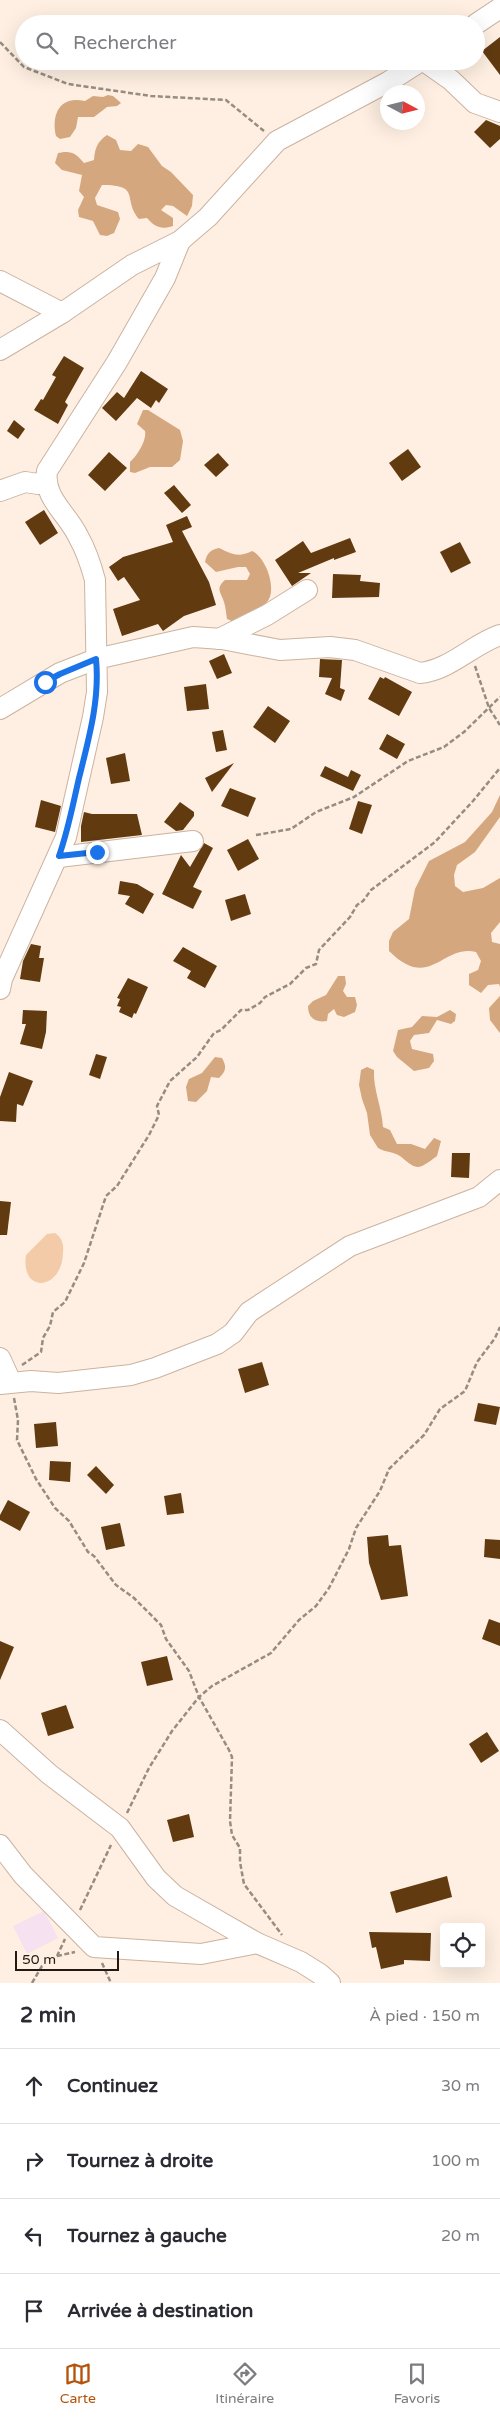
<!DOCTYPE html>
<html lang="fr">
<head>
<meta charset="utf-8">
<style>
  :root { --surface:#fff; --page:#f2f2f3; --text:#2b2b33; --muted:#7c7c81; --line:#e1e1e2; --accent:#b45309 }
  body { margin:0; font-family:"Varela Round",sans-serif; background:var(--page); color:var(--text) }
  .controls { position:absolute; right:15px; bottom:15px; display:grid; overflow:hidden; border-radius:5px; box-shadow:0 5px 20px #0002 }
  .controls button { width:45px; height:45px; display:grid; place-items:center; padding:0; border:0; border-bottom:1px solid var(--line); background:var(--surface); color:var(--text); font:25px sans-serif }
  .compass { position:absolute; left:380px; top:85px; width:45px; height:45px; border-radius:50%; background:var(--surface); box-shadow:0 5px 20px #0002; rotate:97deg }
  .scale { position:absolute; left:15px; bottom:12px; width:104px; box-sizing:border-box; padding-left:5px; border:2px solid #221a12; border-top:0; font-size:14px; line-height:18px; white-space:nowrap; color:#221a12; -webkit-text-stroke:4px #feefe2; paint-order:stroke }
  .stop { position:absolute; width:15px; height:15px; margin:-11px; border:4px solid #1a73e8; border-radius:50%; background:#fff }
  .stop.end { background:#1a73e8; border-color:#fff; box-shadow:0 1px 5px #0008 }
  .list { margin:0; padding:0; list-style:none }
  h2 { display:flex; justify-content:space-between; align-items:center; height:65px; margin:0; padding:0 20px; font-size:21px }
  h2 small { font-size:16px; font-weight:400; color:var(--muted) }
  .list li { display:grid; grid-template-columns:32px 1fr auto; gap:15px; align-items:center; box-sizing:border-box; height:75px; padding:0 20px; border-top:1px solid var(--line) }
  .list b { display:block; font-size:19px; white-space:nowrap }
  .list em { font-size:16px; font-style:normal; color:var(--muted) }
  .icon { flex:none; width:28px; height:28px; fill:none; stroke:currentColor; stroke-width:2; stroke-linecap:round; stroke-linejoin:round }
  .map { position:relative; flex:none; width:500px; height:1983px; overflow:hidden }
  .search { position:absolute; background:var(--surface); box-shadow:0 5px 20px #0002; left:15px; right:15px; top:15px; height:55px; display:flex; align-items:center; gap:12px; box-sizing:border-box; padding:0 18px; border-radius:28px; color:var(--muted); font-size:19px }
  .sheet { height:365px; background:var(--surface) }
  nav { display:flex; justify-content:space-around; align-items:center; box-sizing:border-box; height:70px; border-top:1px solid var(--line); background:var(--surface); font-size:14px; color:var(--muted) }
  nav a { display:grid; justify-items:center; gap:2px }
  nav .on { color:var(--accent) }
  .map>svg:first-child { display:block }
  .industrial { fill:#f5e1f0 }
  .green { fill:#f3cba8 }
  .forest { fill:#d5a77e }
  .building { fill:#613a10 }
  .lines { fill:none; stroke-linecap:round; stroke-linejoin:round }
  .minor-casing { stroke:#cbb39f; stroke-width:22 }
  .path { stroke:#978c81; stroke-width:2.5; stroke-dasharray:5 2.5; stroke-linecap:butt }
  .minor { stroke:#fff; stroke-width:20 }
  .route { stroke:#1a73e8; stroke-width:6 }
</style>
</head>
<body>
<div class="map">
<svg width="500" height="1983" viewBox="0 0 500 1983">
  <rect width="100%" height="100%" fill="#feefe2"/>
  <polygon class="industrial" points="44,1911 58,1938 27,1954 13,1926"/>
  <path class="green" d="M55,1233C62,1238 64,1244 63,1253C62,1291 20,1294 26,1255L47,1234Z"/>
  <g class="forest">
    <path d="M108,95L113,96L121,103L117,106L107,107L94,117H78L76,128L70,137L60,139L56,136C51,114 60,95 85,101L93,96L103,97Z"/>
    <path d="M107,135L116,140L120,150L131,151L138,144L148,147L162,166L171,172L193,195L192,206L187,216L173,206L166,205L161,210L173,218V226C161,230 155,227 147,218L139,219C122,199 142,185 102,185L95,198L97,205L118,212L120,219L114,233L107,236L100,235L93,221L79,217L78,210L84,197L79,191L82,175L62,170L55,163L58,153C71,150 76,153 84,163L94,160C95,148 97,142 107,135Z"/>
    <path d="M143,410H148L180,430L183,441L180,460L172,467H150L135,473L130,472V462C137,456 147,440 145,431L137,424Z"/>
    <path d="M219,548C232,554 238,558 252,551C265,557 276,585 269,599C266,604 263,605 261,612L234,622L227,619C226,614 226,608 224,602C221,592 215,589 225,580H247L250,574L246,567H238L216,572L205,562C207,553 210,550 219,548Z"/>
    <path d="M500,795V817L475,852L457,865L454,875L455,886L463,892L483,888L500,878V922L491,933L492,942L500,944V987L499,984L488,985L481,993L469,985V974L478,970L481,961L476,952C442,944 430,992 389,951V941L393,932L409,919L415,889L429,861L465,842L492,812Z"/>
    <path d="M338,976H345L346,984L343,991L347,997H355L357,1005L355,1012L344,1017L337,1015L334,1009L328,1014L327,1021C315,1023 308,1018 308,1006L313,1001L326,995Z"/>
    <polygon points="500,996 500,1033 490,1020 489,1008"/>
    <polygon points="450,1010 456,1014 455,1021 451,1024 437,1020 429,1033 414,1035 410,1041 412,1049 433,1054 434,1061 429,1068 414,1071 397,1057 393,1051 398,1030 412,1027 422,1016 437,1017"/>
    <path d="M215,1057L222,1058C227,1067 226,1071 219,1078L211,1077L207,1091L196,1102L188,1101L186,1087L189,1079L202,1073Z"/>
    <path d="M367,1067L374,1070C373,1090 382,1107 383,1127L390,1130L397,1144H411L425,1149L434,1138L441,1141L437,1156C418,1170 418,1171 400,1156C395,1152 384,1152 378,1148L370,1135L367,1113L362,1099L359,1085L361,1070Z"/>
  </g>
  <g class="building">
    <polygon points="500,37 500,75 482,51"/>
    <polygon points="486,120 500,126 500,139 490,148 474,132"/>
    <polygon points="64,356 84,368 65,402 68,405 58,424 34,410 41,399 43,400 56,377 52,375"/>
    <polygon points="141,371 168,389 159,403 156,400 151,408 137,398 116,421 102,408 117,392 124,398"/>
    <polygon points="14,420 25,429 18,439 7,431"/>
    <polygon points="408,449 421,467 402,481 389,463"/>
    <polygon points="109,452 127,468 105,491 88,475"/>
    <polygon points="218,453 229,465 216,477 204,465"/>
    <polygon points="174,485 191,505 182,513 164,493"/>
    <polygon points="44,510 58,533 40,545 25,522"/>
    <polygon points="187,516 192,527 182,531 209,582 216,605 184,616 163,631 158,624 122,636 113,609 140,600 124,577 118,581 109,567 123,557 173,542 166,525"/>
    <polygon points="350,538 356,552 334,560 334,558 298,573 311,573 292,586 275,560 303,541 311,553"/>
    <polygon points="460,542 471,563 451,573 440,552"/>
    <polygon points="333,574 361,575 360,581 380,583 379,597 332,598"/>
    <polygon points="224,654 232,673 217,679 209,661"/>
    <polygon points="320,659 342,660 340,688 345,690 341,701 325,694 332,678 319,677"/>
    <polygon points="380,677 384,679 385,677 412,692 399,716 368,699"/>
    <polygon points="206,684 209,709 187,711 184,687"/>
    <polygon points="268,706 290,721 275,743 253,727"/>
    <polygon points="223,730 227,750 216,752 212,732"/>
    <polygon points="387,734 405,744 397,759 379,749"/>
    <polygon points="125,753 130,781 111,784 106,758"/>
    <polygon points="234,763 212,792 205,778"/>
    <polygon points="325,766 348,777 351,770 361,775 353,791 320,776"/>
    <polygon points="230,788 256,798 248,817 221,806"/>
    <polygon points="41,800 61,806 55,832 35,827"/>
    <polygon points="358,801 372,805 362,834 349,829"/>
    <polygon points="180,802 194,812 194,816 183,830 176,831 164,822"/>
    <polygon points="84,812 92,814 137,814 142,835 81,842 81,826"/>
    <polygon points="248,839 259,859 238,871 227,850"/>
    <polygon points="204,843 213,848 193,887 202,891 193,909 162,894 181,855 190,867"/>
    <polygon points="120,881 137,884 154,894 143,914 125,904 130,896 118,894"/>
    <polygon points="245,894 251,914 231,921 225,900"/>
    <polygon points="31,944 41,946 39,958 44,958 40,982 20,979 23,961"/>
    <polygon points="183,947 217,966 205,988 187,978 191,971 173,961"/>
    <polygon points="128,978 148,987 136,1014 134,1013 132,1018 119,1012 121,1007 117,1006 120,999 117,998"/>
    <polygon points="23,1010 47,1011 46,1032 42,1049 20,1044 26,1024 22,1024"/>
    <polygon points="96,1054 107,1057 100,1079 89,1075"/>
    <polygon points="9,1072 33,1081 23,1106 17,1104 16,1122 0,1121 0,1097"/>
    <polygon points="452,1153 470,1153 469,1178 451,1177"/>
    <polygon points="0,1201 11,1202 7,1235 0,1235"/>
    <polygon points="262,1362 269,1385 245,1393 238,1369"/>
    <polygon points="478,1403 500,1407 496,1425 474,1421"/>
    <polygon points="56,1422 58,1446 36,1448 34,1424"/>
    <polygon points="50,1461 71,1462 70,1482 49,1480"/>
    <polygon points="96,1466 114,1485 106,1494 87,1475"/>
    <polygon points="181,1493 184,1513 167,1515 164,1496"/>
    <polygon points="8,1500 30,1512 20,1531 0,1520 0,1515"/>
    <polygon points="120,1523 125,1546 106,1550 101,1527"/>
    <polygon points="388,1535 389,1546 401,1545 408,1596 381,1600 369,1563 367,1537"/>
    <polygon points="485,1539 500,1540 500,1559 484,1557"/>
    <polygon points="489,1619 500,1623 500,1646 482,1639"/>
    <polygon points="0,1641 14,1647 0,1680"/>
    <polygon points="167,1656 173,1680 147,1686 141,1662"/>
    <polygon points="66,1705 74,1728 48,1736 41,1713"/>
    <polygon points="487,1732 499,1751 481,1763 469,1744"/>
    <polygon points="189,1814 194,1837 173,1842 167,1820"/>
    <polygon points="447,1876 452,1897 396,1913 390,1892"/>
    <polygon points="369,1932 431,1933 430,1961 404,1960 404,1964 381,1969 376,1947 372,1948"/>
  </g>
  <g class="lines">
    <defs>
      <g id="minor">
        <polyline points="476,24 500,8"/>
        <polyline points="424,61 451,80 475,103 500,112"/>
        <polyline points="0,281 62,313"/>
        <polyline points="0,350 62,313 132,265 180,241 208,217 277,141 388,82 421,61"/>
        <polyline points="0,491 25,482 38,484 45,481"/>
        <polyline points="219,639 267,615 307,590"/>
        <path d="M0,709L60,673L96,659L193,637L222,639L280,650L330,647L355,650L420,673C450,670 473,644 500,635"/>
        <polyline points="59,857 193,841"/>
        <path d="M0,989L2,979L66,837L93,717L97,692L95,580C91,565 86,550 78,536C67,513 43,498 47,471L117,362L165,278L180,241"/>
        <polyline points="0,1358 11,1382"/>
        <polyline points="0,1384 31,1381 58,1383 131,1375 155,1368 217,1344 233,1333 249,1312 350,1246 479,1197 500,1180"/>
        <polyline points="0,1730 49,1774 120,1828 156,1878 175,1896 257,1943 301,1962 320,1974 330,1983"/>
        <polyline points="0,1845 23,1875 94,1947 201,1954 257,1943"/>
      </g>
    </defs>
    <use href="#minor" class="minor-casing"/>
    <g class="path">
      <polyline points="0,42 24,67 68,84 151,96 226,100 264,131"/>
      <polyline points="475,666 489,708 500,725"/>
      <polyline points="256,835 291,829 316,812 354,797 408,761 444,747 464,732 500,697"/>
      <polyline points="22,1365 41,1352 43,1338 50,1326 53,1312 65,1302 84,1263 106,1196 117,1186 149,1135 159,1115 157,1106 170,1081 197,1057 214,1033 221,1030 241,1010 248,1010 260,1003 265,997 290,984 306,968 316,964 319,950 350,917 357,905 363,901 371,890 435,842 473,801 500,768"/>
      <polyline points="14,1398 18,1420 17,1440 36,1479 55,1508 69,1521 88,1552 94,1556 116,1585 134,1598 161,1625 166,1639 189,1671 199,1697 229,1750 232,1757 230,1821 232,1835 240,1848 240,1862 244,1884 282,1935"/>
      <polyline points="127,1813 149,1768 172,1731 199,1697 212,1686 271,1653 299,1620 316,1606 329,1588 349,1549 356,1528 380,1491 389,1469 424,1435 440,1409 465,1391 477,1362 495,1338 500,1327"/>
      <polyline points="80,1910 111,1845"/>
      <polyline points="57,1956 75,1952"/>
      <polyline points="102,1963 111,1983"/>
      <polyline points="32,1983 42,1966 57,1956 65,1939"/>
    </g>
    <use href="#minor" class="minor"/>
  </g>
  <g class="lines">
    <path class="route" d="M45,682L60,674L96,659C100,699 89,738 79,778C73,804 68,831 59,856L97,852"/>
  </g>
</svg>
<div class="controls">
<button><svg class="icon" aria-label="locate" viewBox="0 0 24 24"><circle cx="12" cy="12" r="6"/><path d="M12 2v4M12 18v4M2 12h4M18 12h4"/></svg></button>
</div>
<svg class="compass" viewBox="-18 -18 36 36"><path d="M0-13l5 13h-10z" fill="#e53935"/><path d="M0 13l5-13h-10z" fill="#7c7c81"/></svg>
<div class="scale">50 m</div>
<div class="stop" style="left:45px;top:682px"></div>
<div class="stop end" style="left:97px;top:852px"></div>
<div class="search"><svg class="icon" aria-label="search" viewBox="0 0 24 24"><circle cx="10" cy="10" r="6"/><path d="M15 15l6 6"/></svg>Rechercher</div>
</div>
<section class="sheet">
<h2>2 min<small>À pied · 150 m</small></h2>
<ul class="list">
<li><svg class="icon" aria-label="ahead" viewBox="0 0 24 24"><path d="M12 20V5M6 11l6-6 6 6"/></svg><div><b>Continuez</b></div><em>30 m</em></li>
<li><svg class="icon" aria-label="right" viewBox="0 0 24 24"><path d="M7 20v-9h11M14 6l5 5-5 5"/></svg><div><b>Tournez à droite</b></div><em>100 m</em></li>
<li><svg class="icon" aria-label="left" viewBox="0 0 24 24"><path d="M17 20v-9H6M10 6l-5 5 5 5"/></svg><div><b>Tournez à gauche</b></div><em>20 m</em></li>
<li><svg class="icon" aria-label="arrive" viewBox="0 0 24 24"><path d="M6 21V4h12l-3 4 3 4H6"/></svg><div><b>Arrivée à destination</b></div></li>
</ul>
</section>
<nav>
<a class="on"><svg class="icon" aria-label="map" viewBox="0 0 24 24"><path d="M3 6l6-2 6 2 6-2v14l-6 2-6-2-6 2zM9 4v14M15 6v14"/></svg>Carte</a>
<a><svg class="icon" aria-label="directions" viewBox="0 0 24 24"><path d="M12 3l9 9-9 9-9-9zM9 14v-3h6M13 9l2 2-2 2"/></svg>Itinéraire</a>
<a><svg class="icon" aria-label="saved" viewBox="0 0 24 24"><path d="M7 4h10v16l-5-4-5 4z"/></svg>Favoris</a>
</nav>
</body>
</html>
